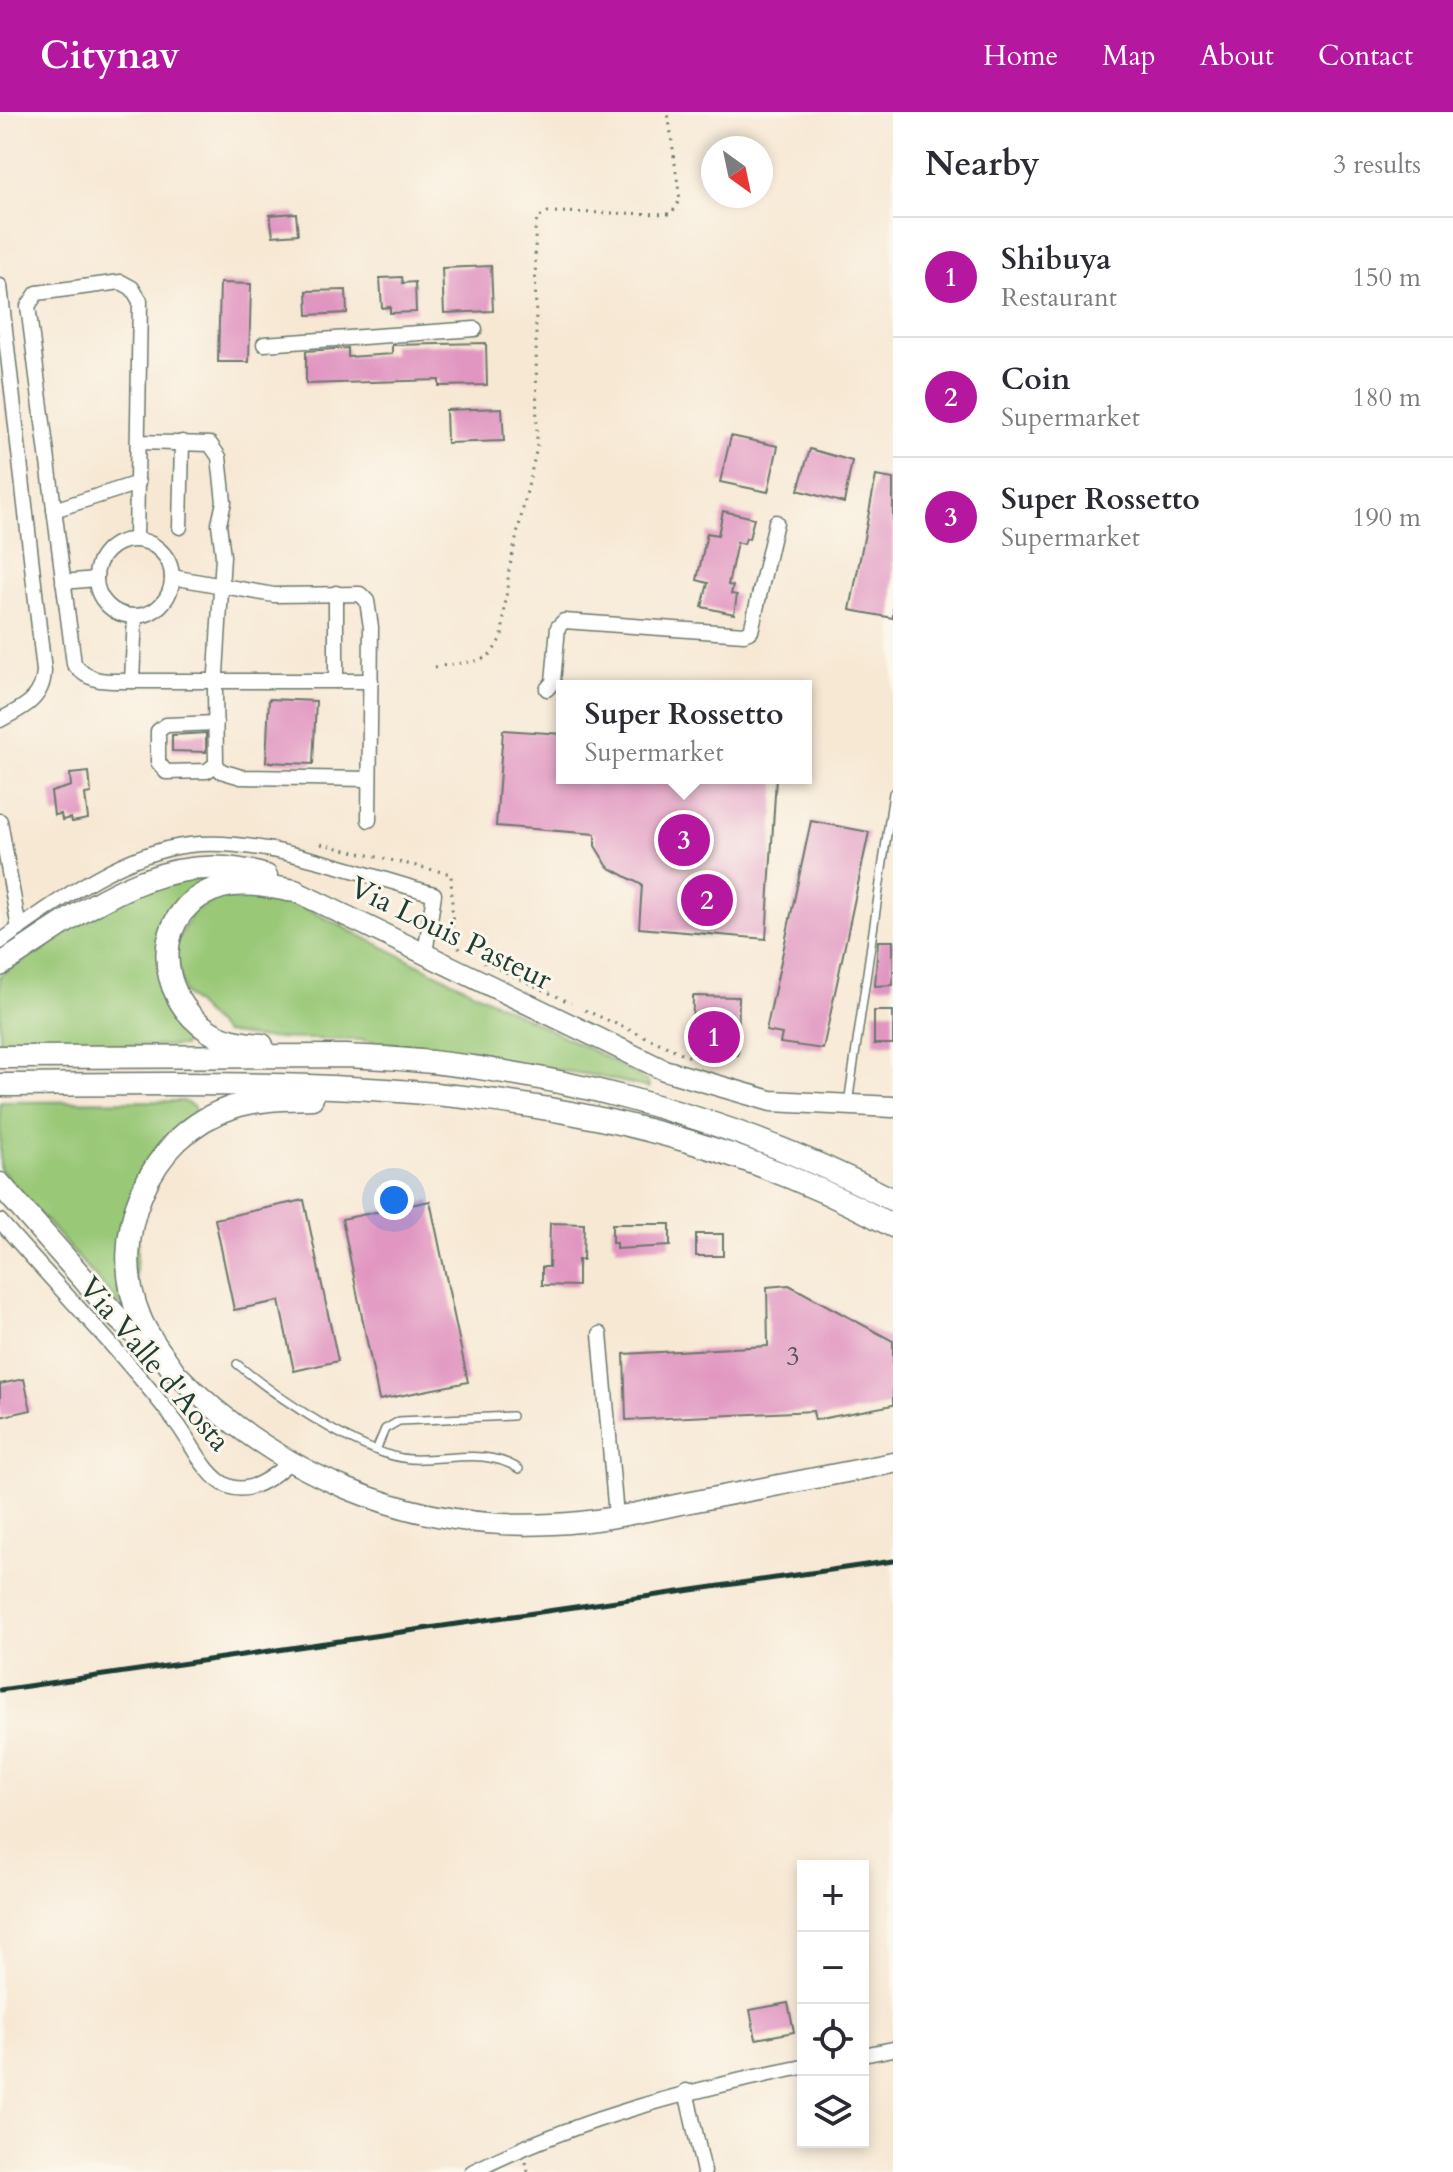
<!DOCTYPE html>
<html lang="en">
<head>
<meta charset="utf-8">
<style>
  :root { --surface:#fff; --page:#f7f7f7; --text:#2b2b33; --muted:#7c7c81; --line:#e1e1e2; --accent:#b5179e }
  body { margin:0; font-family:Cardo,serif; background:var(--page); color:var(--text) }
  .controls { position:absolute; right:24px; bottom:24px; display:grid; overflow:hidden; border-radius:0px; box-shadow:0 4px 12px #0003 }
  .controls button { width:72px; height:72px; display:grid; place-items:center; padding:0; border:0; border-bottom:2px solid var(--line); background:var(--surface); color:var(--text); font:40px sans-serif }
  .compass { position:absolute; left:701px; top:24px; width:72px; height:72px; border-radius:50%; background:var(--surface); box-shadow:0 4px 12px #0003; rotate:147deg }
  .you { position:absolute; left:394px; top:1088px; width:28px; height:28px; margin:-20px; border:6px solid #fff; border-radius:50%; background:#1a73e8; box-shadow:0 0 0 12px #1a73e833 }
  .badge { display:grid; place-items:center; width:52px; height:52px; border-radius:50%; background:var(--accent); color:#fff; font-size:26px; font-weight:700 }
  .pin { position:absolute; translate:-50% -50%; border:4px solid #fff; box-shadow:0 2px 8px #0006 }
  .popup { position:absolute; left:556px; top:568px; width:256px; height:104px; box-sizing:border-box; display:grid; place-content:center; border-radius:0px; background:var(--surface); filter:drop-shadow(0 2px 6px #0005); font-size:26px; white-space:nowrap; color:var(--muted) }
  .popup b { font-size:30px; color:var(--text) }
  .popup::after { content:''; position:absolute; left:50%; top:100%; margin-left:-16px; border:16px solid transparent; border-top-color:var(--surface) }
  .list { margin:0; padding:0; list-style:none }
  h2 { display:flex; justify-content:space-between; align-items:center; height:104px; margin:0; padding:0 32px; font-size:34px }
  h2 small { font-size:26px; font-weight:400; color:var(--muted) }
  .list li { display:grid; grid-template-columns:52px 1fr auto; gap:24px; align-items:center; box-sizing:border-box; height:120px; padding:0 32px; border-top:2px solid var(--line) }
  .list b { display:block; font-size:30px; white-space:nowrap }
  .list p { margin:0; font-size:26px; white-space:nowrap; color:var(--muted) }
  .list em { font-size:26px; font-style:normal; color:var(--muted) }
  .icon { flex:none; width:44px; height:44px; fill:none; stroke:currentColor; stroke-width:2; stroke-linecap:round; stroke-linejoin:round }
  .map { position:relative; flex:none; width:893px; height:2060px; overflow:hidden }
  header { display:flex; align-items:center; gap:48px; box-sizing:border-box; height:112px; padding:0 40px; background:var(--accent); color:#fff }
  header strong { font-size:38px }
  nav { display:flex; gap:44px; margin-inline-start:auto; font-size:28px }
  main { display:flex }
  aside { flex:1; background:var(--surface) }
  .map>svg:first-child { display:block }
  .green { fill:#99c877; stroke:#5c8256; stroke-width:2 }
  .building { fill:#e196c1 }
  .lines { fill:none; stroke-linecap:round; stroke-linejoin:round }
  .service-casing { stroke:#6b796c; stroke-width:10 }
  .minor-casing { stroke:#6b796c; stroke-width:17 }
  .primary-casing { stroke:#6b796c; stroke-width:23 }
  .trunk-casing { stroke:#6b796c; stroke-width:25 }
  .path { stroke:#6b796c; stroke-width:3; stroke-dasharray:2 6; stroke-linecap:butt }
  .service { stroke:#fff; stroke-width:7 }
  .minor { stroke:#fff; stroke-width:14 }
  .primary { stroke:#fff; stroke-width:20 }
  .trunk { stroke:#fff; stroke-width:22 }
  .rail { stroke:#1f3d34; stroke-width:5 }
  .labels { text-anchor:middle; stroke-width:6; stroke-linejoin:round; paint-order:stroke }
  .number-label { font-size:26px; fill:#505357 }
  .street-label { font-size:30px; fill:#1f3d34; stroke:#fbf7ec }
</style>
</head>
<body>
<header>
<strong>Citynav</strong>
<nav><a>Home</a><a>Map</a><a>About</a><a>Contact</a></nav>
</header>
<main>
<div class="map">
<svg width="893" height="2060" viewBox="0 0 893 2060">
  <rect width="100%" height="100%" fill="#fbf7ec"/>
  <filter id="ink" filterUnits="userSpaceOnUse"><feTurbulence type="fractalNoise" baseFrequency=".0125" numOctaves="2"/><feDisplacementMap in="SourceGraphic" scale="16" xChannelSelector="R" yChannelSelector="G"/><feConvolveMatrix kernelMatrix="1 2 1 2 8 2 1 2 1" color-interpolation-filters="sRGB"/></filter>
  <filter id="wash" filterUnits="userSpaceOnUse"><feTurbulence type="fractalNoise" baseFrequency=".006" numOctaves="4" result="noise"/><feDisplacementMap in="SourceGraphic" scale="32" xChannelSelector="R" yChannelSelector="G"/><feGaussianBlur stdDeviation="1.8" result="paint"/><feColorMatrix in="noise" values="0 0 0 0 0 0 0 0 0 0 0 0 0 0 0 0 0 1.4 0 .05"/><feComposite in="paint" operator="in"/></filter>
  <g filter="url(#wash)">
    <rect width="100%" height="100%" fill="#f7e8d4"/>
    <g class="green">
      <polygon points="224,764 185,785 166,882 190,927 183,934 0,933 0,863 101,798 156,771"/>
      <polygon points="230,780 293,790 609,947 648,970 649,976 597,964 361,928 259,926 224,921 184,881 174,835 194,798"/>
      <polygon points="183,989 194,995 195,1002 141,1062 133,1208 0,1057 0,990"/>
    </g>
    <g id="blocks">
      <g class="building">
        <polygon points="296,101 298,122 273,124 270,103"/>
        <polygon points="491,154 493,199 444,201 442,156"/>
        <polygon points="402,165 403,171 415,170 416,200 390,201 390,195 382,196 380,166"/>
        <polygon points="220,171 251,172 249,250 218,250"/>
        <polygon points="346,178 347,201 308,203 307,179"/>
        <polygon points="486,231 487,273 439,274 439,268 306,272 306,239 348,236 348,245 392,242 392,233"/>
        <polygon points="502,296 504,329 447,331 446,298"/>
        <polygon points="731,324 778,334 768,380 720,370"/>
        <polygon points="810,337 852,349 844,391 798,378"/>
        <polygon points="876,364 893,367 893,506 850,498"/>
        <polygon points="723,399 754,406 749,427 746,426 744,432 737,430 728,473 733,474 731,482 737,483 734,502 702,495 708,471 697,468 707,421 718,423"/>
        <polygon points="269,587 316,589 313,652 266,650"/>
        <polygon points="503,618 562,622 562,666 776,666 766,827 639,816 642,773 608,755 595,734 595,722 496,714"/>
        <polygon points="206,621 206,640 172,639 172,623"/>
        <polygon points="89,660 91,681 85,682 88,707 72,710 71,706 62,708 61,702 54,703 51,680 71,674 70,662"/>
        <polygon points="811,709 869,720 823,937 780,931 782,922 766,919"/>
        <polygon points="878,829 893,829 893,873 875,874"/>
        <polygon points="693,884 739,885 738,943 692,942"/>
        <rect x="874" y="899" width="19" height="33"/>
        <polygon points="304,1088 338,1249 294,1259 279,1189 234,1198 215,1107"/>
        <polygon points="430,1089 468,1270 379,1288 342,1107"/>
        <polygon points="550,1111 584,1112 583,1148 578,1148 578,1174 542,1173 542,1155 549,1155"/>
        <polygon points="612,1112 670,1112 670,1134 616,1137 616,1131 612,1131"/>
        <rect x="696" y="1122" width="27" height="22"/>
        <polygon points="789,1173 893,1229 893,1293 815,1308 813,1299 626,1308 624,1242 768,1234 767,1175"/>
        <polygon points="24,1267 31,1298 0,1305 0,1272"/>
        <polygon points="788,1891 794,1920 756,1927 750,1898"/>
      </g>
    </g>
  </g>
  <g filter="url(#ink)">
    <use href="#blocks" fill-opacity="0" stroke="#6b796c" stroke-width="2"/>
    <g class="lines">
      <defs>
        <g id="service">
          <polyline points="848,992 893,681"/>
          <path d="M237,1252C274,1283 362,1344 410,1347C448,1349 485,1335 519,1357"/>
          <polyline points="377,1336 385,1317 399,1309 512,1304"/>
        </g>
        <g id="minor">
          <path d="M0,174L44,559C43,588 22,596 0,608"/>
          <polyline points="264,232 475,217"/>
          <polyline points="138,330 210,332 219,345 224,390 219,412 223,444 215,578 216,652 221,659 241,665 369,667"/>
          <polyline points="54,398 138,371"/>
          <polyline points="180,415 182,330"/>
          <circle cx="134" cy="466" r="38"/>
          <polyline points="172,465 274,483 360,482 367,489 371,515 369,708"/>
          <polyline points="63,470 96,467"/>
          <polyline points="336,481 336,569"/>
          <polyline points="135,504 132,569 371,569"/>
          <path d="M132,569C109,569 89,572 74,552L28,194L37,181L121,170L132,176L140,189L136,428"/>
          <polyline points="547,577 553,570 558,515 564,509 744,522 751,519 776,410"/>
          <polyline points="216,611 166,613 158,619 158,650 166,660 207,659 216,652"/>
          <polyline points="0,709 19,817"/>
          <path d="M0,830C55,791 120,741 189,733C260,724 364,763 434,782L425,842"/>
          <path d="M0,1109C57,1175 126,1244 178,1313C192,1332 206,1365 228,1374C249,1383 273,1365 288,1351"/>
          <polyline points="600,1222 616,1404"/>
          <polyline points="863,1943 893,1937"/>
          <polyline points="686,1979 704,2060"/>
          <path d="M472,2060C576,2007 689,1978 803,1955"/>
        </g>
        <g id="primary">
          <polyline points="295,779 664,958 771,989 893,995"/>
          <path d="M173,1258C272,1360 409,1420 553,1412C600,1410 646,1399 691,1390C758,1377 826,1364 893,1351"/>
        </g>
        <g id="trunk">
          <path d="M0,853C82,801 163,731 266,764"/>
          <path d="M262,933C245,932 224,929 209,919C153,883 150,794 222,775C246,769 271,775 295,779"/>
          <path d="M0,945L345,944C532,950 727,1002 893,1088"/>
          <path d="M0,973C315,971 606,958 893,1114"/>
          <polyline points="0,1072 117,1205 146,1232"/>
          <path d="M173,1258C162,1242 147,1224 140,1206C106,1126 148,1022 233,995C258,987 285,987 312,986"/>
        </g>
      </defs>
      <use href="#service" class="service-casing"/>
      <use href="#minor" class="minor-casing"/>
      <use href="#primary" class="primary-casing"/>
      <use href="#trunk" class="trunk-casing"/>
      <g class="path">
        <polyline points="435,555 481,548 492,541 502,524 509,458 537,335 535,114 538,106 548,100 671,102 680,88 668,0"/>
        <polyline points="321,732 451,762 453,820 460,838"/>
        <polyline points="484,850 571,891"/>
        <polyline points="585,898 695,947"/>
        <polyline points="526,2050 528,2060"/>
      </g>
      <use href="#service" class="service"/>
      <use href="#minor" class="minor"/>
      <use href="#primary" class="primary"/>
      <use href="#trunk" class="trunk"/>
      <polyline class="rail" points="0,1578 893,1449"/>
    </g>
  </g>
  <g class="labels">
    <g class="number-label">
      <text x="793" y="1253">3</text>
    </g>
    <g class="street-label">
      <text transform="translate(451 821) rotate(26)" y="10">Via Louis Pasteur</text>
      <text transform="translate(155 1252) rotate(50)" y="10">Via Valle d'Aosta</text>
    </g>
  </g>
</svg>
<div class="controls">
<button>+</button>
<button>−</button>
<button><svg class="icon" aria-label="locate" viewBox="0 0 24 24"><circle cx="12" cy="12" r="6"/><path d="M12 2v4M12 18v4M2 12h4M18 12h4"/></svg></button>
<button><svg class="icon" aria-label="layers" viewBox="0 0 24 24"><path d="M12 4l9 5-9 5-9-5zM3 14l9 5 9-5"/></svg></button>
</div>
<svg class="compass" viewBox="-18 -18 36 36"><path d="M0-13l5 13h-10z" fill="#e53935"/><path d="M0 13l5-13h-10z" fill="#7c7c81"/></svg>
<div class="you"></div>
<div class="pin badge" style="left:714px;top:925px">1</div>
<div class="pin badge" style="left:707px;top:788px">2</div>
<div class="pin badge" style="left:684px;top:728px">3</div>
<div class="popup"><b>Super Rossetto</b>Supermarket</div>
</div>
<aside>
<h2>Nearby<small>3 results</small></h2>
<ul class="list">
<li><span class="badge">1</span><div><b>Shibuya</b><p>Restaurant</p></div><em>150 m</em></li>
<li><span class="badge">2</span><div><b>Coin</b><p>Supermarket</p></div><em>180 m</em></li>
<li><span class="badge">3</span><div><b>Super Rossetto</b><p>Supermarket</p></div><em>190 m</em></li>
</ul>
</aside>
</main>
</body>
</html>
